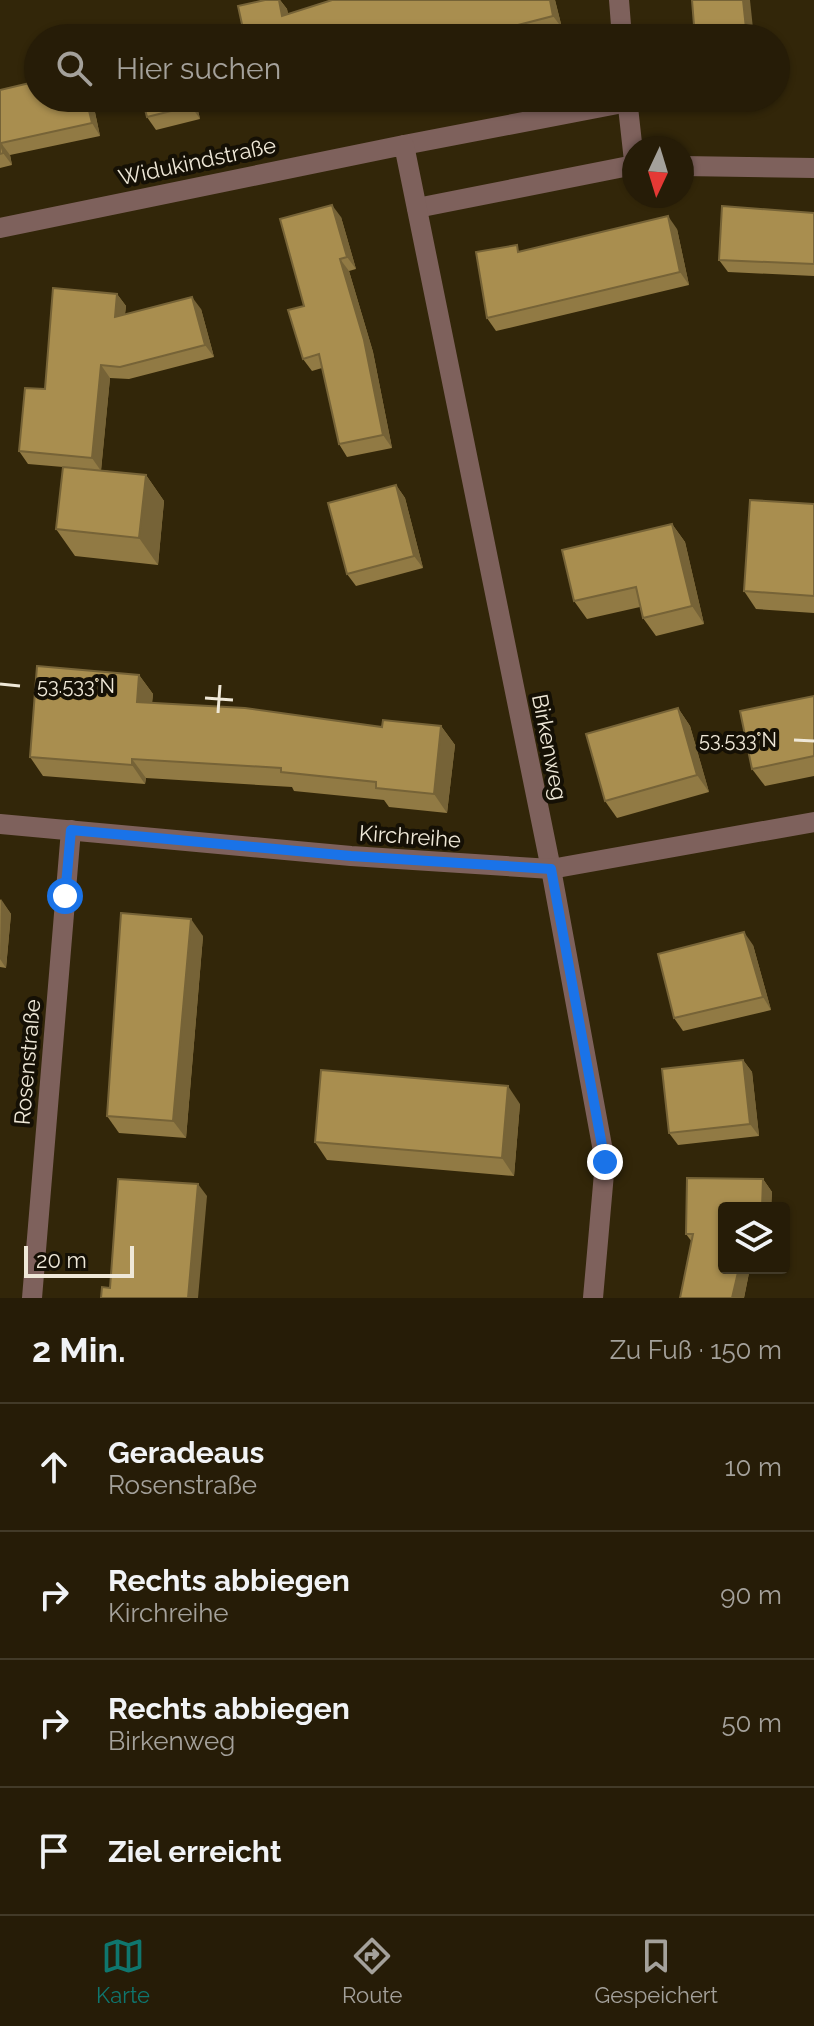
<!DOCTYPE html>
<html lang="de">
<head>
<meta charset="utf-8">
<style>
  :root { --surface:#261c07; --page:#2e2511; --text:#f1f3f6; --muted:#a4a19b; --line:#423a28; --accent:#0f766e }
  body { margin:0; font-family:Raleway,sans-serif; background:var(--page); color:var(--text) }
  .controls { position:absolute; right:24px; bottom:24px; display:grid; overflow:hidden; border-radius:8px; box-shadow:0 2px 6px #0004 }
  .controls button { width:72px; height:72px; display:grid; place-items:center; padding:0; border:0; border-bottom:2px solid var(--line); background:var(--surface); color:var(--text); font:40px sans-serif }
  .compass { position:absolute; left:622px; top:136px; width:72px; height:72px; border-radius:50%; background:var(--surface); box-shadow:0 2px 6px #0004; rotate:184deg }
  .scale { position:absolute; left:24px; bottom:20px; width:110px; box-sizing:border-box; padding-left:8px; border:4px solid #efe8d8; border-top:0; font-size:22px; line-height:28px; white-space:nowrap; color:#efe8d8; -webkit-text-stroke:6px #151005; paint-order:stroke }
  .stop { position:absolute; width:24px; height:24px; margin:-18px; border:6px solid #1a73e8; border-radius:50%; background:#fff }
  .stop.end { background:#1a73e8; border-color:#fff; box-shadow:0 2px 8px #0008 }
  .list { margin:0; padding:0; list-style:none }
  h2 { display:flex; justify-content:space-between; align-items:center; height:104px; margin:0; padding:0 32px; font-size:34px }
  h2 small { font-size:26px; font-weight:400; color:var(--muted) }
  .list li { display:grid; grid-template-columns:52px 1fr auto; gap:24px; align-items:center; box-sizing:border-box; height:128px; padding:0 32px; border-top:2px solid var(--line) }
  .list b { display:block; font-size:30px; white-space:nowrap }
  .list p { margin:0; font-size:26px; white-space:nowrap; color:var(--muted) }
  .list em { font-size:26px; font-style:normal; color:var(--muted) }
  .icon { flex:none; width:44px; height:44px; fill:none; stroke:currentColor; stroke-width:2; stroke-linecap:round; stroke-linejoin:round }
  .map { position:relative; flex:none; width:814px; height:1298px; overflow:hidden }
  .search { position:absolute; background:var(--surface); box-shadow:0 2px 6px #0004; left:24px; right:24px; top:24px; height:88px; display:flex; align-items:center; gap:20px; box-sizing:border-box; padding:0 28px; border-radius:44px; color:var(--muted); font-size:30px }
  .sheet { height:616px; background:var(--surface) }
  nav { display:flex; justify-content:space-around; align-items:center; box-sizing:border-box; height:112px; border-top:2px solid var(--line); background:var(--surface); font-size:22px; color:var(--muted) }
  nav a { display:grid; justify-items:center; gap:4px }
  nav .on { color:var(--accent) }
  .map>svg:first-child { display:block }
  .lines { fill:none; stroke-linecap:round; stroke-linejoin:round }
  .street { stroke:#7e615c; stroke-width:20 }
  .wall { fill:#917a44 }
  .shaded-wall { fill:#766337 }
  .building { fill:#a98e4f; stroke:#766337; stroke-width:2 }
  .route { stroke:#1a73e8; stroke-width:10 }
  .ticks { fill:none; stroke:#efe8d8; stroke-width:3 }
  .labels { text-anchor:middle; stroke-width:8; stroke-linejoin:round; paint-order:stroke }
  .street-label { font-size:22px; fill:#efe8d8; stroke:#151005 }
  .ticks-label { font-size:20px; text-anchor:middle; fill:#efe8d8; stroke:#151005; stroke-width:8; stroke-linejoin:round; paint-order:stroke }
</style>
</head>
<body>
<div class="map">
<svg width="814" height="1298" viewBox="0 0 814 1298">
  <rect width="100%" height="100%" fill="#322609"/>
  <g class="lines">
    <g class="street">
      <polyline points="619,0 622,38"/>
      <polyline points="627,98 634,161"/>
      <polyline points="404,145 628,102"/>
      <polyline points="682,166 814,168"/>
      <polyline points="417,208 634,165"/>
      <polyline points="0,228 404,145 551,869 605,1162 593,1298"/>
      <polyline points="0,824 351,856 551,869 814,822"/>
      <polyline points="32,1298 71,830"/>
    </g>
  </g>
  <g class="wall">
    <polygon points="265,0 280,0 287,9 288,14 332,0 555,0 562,28 525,38 245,38"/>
    <polygon points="0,90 38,98 92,98 100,136 10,155 12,165 0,168"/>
    <polygon points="195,98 200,119 156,130 147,117"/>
    <polygon points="814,213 814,276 728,272 719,260"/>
    <polygon points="341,217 356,269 349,271 373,352 392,448 347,457 339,444 322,368 312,371 303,359 304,306"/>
    <polygon points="677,229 689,285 496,331 487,318 521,251"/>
    <polygon points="117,294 126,306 125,314 201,309 214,357 129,379 110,378 101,470 146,475 164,501 158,565 75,556 56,529 63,467 28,464 19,451 45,389"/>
    <polygon points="396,485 405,498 423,568 356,586 347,574"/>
    <polygon points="814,504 814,613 756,609 744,591"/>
    <polygon points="672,524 685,542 704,624 656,636 643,618 640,607 587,619 574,601"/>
    <polygon points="139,675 153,694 152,703 382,727 441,726 455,745 447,813 389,807 384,800 294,791 292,787 146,778 145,784 43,776 30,757"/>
    <polygon points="814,696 814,776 765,786 752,769"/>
    <polygon points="678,708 690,726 709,792 617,818 605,801"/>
    <polygon points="0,899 11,914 6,968 0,967"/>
    <polygon points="203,936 186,1138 119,1133 107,1116"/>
    <polygon points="753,945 771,1010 683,1031 674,1018"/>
    <polygon points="743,1060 752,1072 759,1136 678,1145 669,1133"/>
    <polygon points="520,1104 514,1176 327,1160 315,1142"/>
    <polygon points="763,1179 772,1192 771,1208 724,1208 724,1268 750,1268 744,1298 692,1242 686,1234"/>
  </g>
  <g class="shaded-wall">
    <polygon points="279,0 280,0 287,9 291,28 282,16"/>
    <polygon points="550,0 555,0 562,28 553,16"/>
    <polygon points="743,0 750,0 754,38 747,38"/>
    <polygon points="86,98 92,98 100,136 92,123"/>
    <polygon points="189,98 195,98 200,119 191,106"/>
    <polygon points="1,143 10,155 12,165 3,153"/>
    <polygon points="332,205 341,217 356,269 347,257"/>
    <polygon points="668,216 677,229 689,285 680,272"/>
    <polygon points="340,259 349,271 373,352 392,448 383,435"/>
    <polygon points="117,294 126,306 123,330 115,317"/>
    <polygon points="192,297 201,309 214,357 205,345"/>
    <polygon points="101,365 110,378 101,471 92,458"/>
    <polygon points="146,475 164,501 158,565 139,538"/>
    <polygon points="396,485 405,498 423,568 414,556"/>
    <polygon points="672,524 685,542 704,624 692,606"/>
    <polygon points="139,675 153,694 150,721 137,702"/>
    <polygon points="678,708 690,726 709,792 697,775"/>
    <polygon points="441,726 455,745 447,813 434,794"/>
    <polygon points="132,759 146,778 145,784 132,765"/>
    <polygon points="1,899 11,914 6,968 0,959"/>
    <polygon points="191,919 203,936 186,1138 173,1121"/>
    <polygon points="744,932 753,945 771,1010 763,997"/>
    <polygon points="743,1060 752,1072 759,1136 750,1124"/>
    <polygon points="508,1086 520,1104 514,1176 502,1158"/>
    <polygon points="763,1179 772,1192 771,1208 762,1208"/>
    <polygon points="198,1184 207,1196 198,1298 188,1298"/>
    <polygon points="739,1268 750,1268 744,1298 732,1298"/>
  </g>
  <g class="building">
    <polygon points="265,0 279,0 282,16 332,0 550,0 553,16 468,38 245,38 238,6"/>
    <polygon points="692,0 743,0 747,38 695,38"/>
    <polygon points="38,81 38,98 86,98 92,123 1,143 3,153 0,154 0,90"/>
    <polygon points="142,98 189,98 191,106 147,117"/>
    <polygon points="332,205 347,257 340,259 364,340 383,435 339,444 319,354 303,359 288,310 304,306 280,219"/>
    <polygon points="722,206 814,213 814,264 719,260"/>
    <polygon points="668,216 680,272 487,318 476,252 517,245 518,252"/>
    <polygon points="53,288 117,294 115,317 192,297 205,345 120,367 101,365 92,458 19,451 25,388 45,389"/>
    <polygon points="63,467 146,475 139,538 56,529"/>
    <polygon points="396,485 414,556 347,574 328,503"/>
    <polygon points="750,500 814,504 814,596 744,591"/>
    <polygon points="672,524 692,606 643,618 636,587 574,601 562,550"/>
    <polygon points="37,666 139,675 137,702 245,708 382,727 383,720 441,726 434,794 376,788 376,782 281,772 281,768 132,759 132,765 30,757"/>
    <polygon points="814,696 814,756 752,769 740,711"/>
    <polygon points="678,708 697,775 605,801 586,734"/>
    <polygon points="121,913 191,919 173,1121 107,1116"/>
    <polygon points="744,932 763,997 674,1018 658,954"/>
    <polygon points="743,1060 750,1124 669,1133 662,1069"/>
    <polygon points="321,1070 508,1086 502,1158 315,1142"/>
    <polygon points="687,1178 763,1179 762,1208 724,1208 724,1268 739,1268 732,1298 680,1298 693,1234 686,1234"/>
    <polygon points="118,1179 198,1184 188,1298 101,1298 102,1287 110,1288"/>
  </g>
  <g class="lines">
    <polyline class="route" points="65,896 71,830 351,856 551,869 605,1162"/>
  </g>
  <path class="ticks" d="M0,684L20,686M205,698L233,700M218,713L220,685M794,740L814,741"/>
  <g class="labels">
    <g class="street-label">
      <text transform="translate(197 161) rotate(-12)" y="8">Widukindstraße</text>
      <text transform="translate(550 747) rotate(79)" y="8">Birkenweg</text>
      <text transform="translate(410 836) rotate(4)" y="8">Kirchreihe</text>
      <text transform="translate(27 1062) rotate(-85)" y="8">Rosenstraße</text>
    </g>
  </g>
  <g class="ticks-label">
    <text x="76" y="693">53.533°N</text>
    <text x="738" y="747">53.533°N</text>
  </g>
</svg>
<div class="controls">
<button><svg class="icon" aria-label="layers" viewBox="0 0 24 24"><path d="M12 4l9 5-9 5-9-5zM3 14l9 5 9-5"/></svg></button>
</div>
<svg class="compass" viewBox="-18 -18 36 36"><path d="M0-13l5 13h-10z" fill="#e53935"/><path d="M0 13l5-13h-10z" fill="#a4a19b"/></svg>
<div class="scale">20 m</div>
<div class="stop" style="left:65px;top:896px"></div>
<div class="stop end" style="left:605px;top:1162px"></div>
<div class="search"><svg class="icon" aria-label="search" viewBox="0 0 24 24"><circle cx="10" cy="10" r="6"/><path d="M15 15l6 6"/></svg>Hier suchen</div>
</div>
<section class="sheet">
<h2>2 Min.<small>Zu Fuß · 150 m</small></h2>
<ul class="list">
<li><svg class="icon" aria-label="ahead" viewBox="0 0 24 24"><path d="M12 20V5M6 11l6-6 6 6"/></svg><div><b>Geradeaus</b><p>Rosenstraße</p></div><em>10 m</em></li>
<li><svg class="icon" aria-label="right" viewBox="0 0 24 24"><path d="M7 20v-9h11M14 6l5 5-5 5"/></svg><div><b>Rechts abbiegen</b><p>Kirchreihe</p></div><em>90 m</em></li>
<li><svg class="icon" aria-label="right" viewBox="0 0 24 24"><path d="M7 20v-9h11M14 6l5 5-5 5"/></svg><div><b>Rechts abbiegen</b><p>Birkenweg</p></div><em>50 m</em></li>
<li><svg class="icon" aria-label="arrive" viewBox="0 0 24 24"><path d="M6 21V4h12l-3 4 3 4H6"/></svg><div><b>Ziel erreicht</b></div></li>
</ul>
</section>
<nav>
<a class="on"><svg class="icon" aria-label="map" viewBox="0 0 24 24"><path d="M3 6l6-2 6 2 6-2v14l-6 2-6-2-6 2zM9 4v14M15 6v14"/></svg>Karte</a>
<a><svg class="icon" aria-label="directions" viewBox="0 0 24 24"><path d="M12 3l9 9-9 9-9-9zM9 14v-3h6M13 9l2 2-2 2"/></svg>Route</a>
<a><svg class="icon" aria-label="saved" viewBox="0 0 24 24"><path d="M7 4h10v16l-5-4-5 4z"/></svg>Gespeichert</a>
</nav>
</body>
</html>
